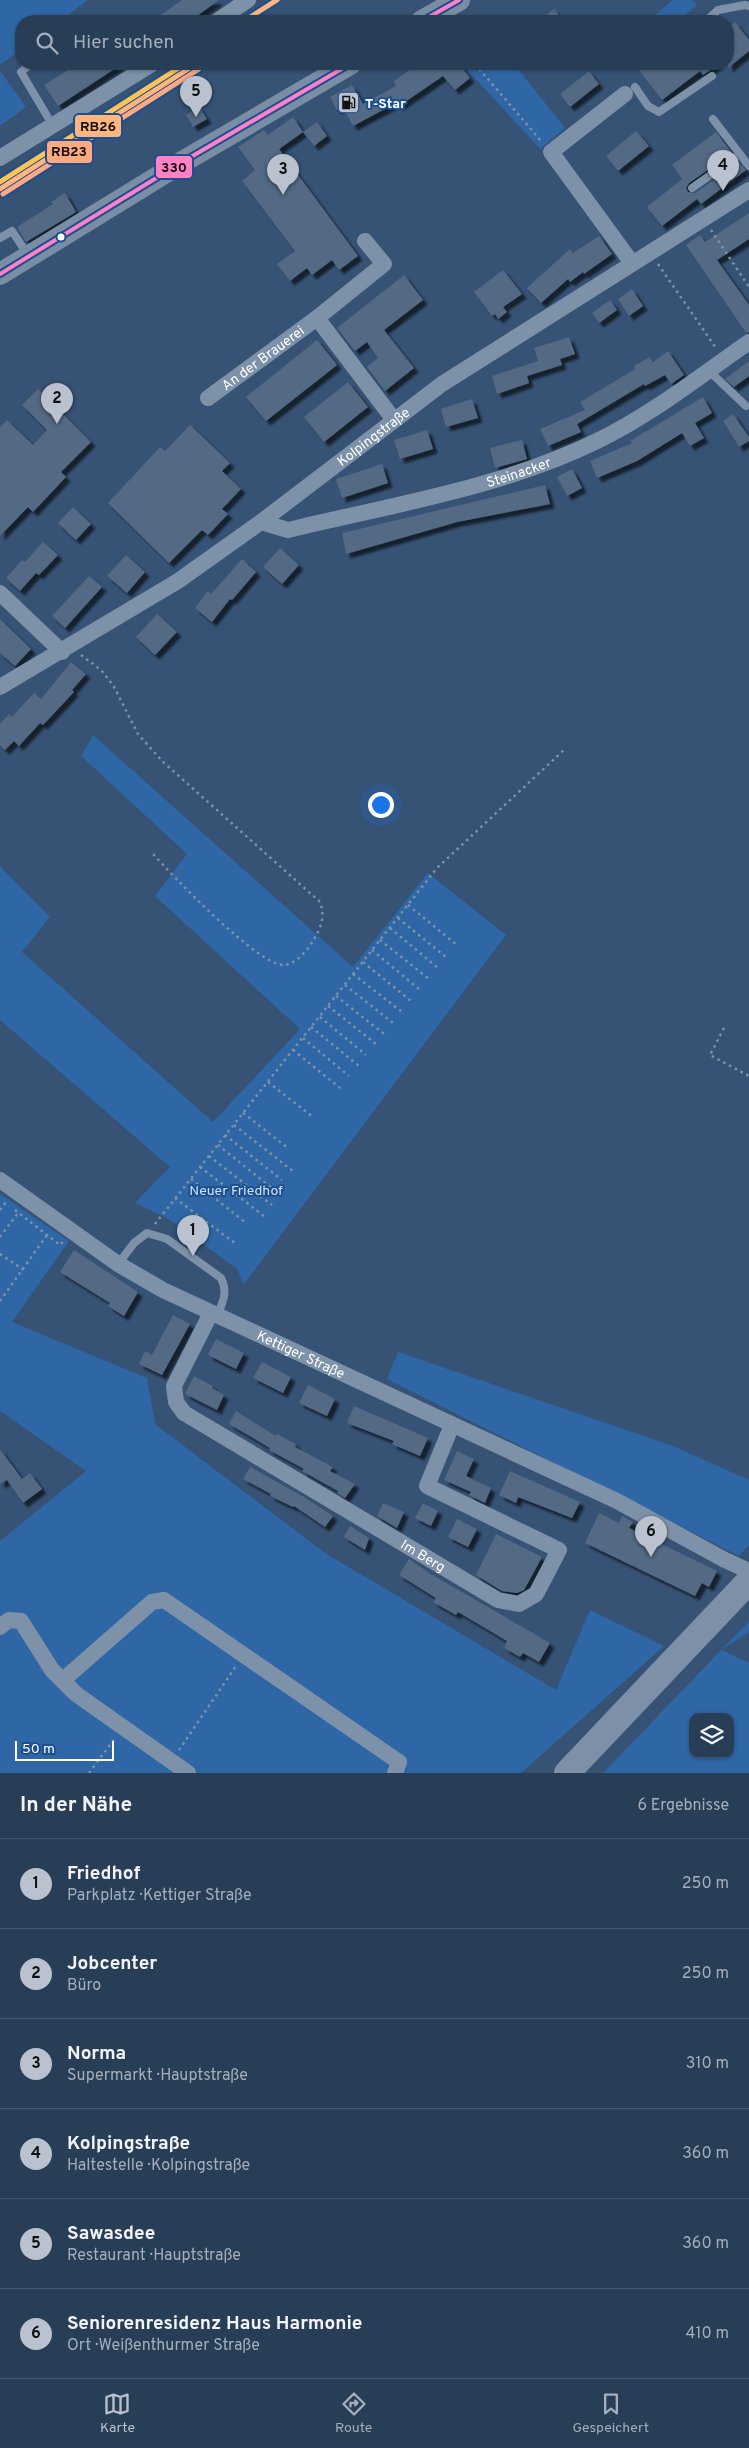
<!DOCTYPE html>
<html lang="de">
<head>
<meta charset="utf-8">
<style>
  :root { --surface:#283e57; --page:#30455d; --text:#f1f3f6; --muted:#a5aeba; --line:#44576d; --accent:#b9c2ce }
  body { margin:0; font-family:Overpass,sans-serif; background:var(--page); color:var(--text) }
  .controls { position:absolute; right:15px; bottom:15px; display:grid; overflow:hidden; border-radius:10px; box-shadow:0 1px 4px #0004 }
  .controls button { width:45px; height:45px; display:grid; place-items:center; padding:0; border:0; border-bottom:1px solid var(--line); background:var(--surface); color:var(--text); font:25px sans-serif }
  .scale { position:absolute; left:15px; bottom:12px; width:99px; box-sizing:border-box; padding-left:5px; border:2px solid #fff; border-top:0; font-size:14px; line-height:18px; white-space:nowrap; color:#fff; -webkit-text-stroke:4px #1b4f8f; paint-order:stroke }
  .you { position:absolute; left:380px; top:804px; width:18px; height:18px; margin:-12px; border:4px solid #fff; border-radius:50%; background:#1a73e8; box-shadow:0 0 0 8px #1a73e833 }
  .badge { display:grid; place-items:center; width:32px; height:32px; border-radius:50%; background:var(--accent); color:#111; font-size:16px; font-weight:700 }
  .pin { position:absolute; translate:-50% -41px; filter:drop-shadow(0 1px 2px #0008) }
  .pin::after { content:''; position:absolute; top:26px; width:18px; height:15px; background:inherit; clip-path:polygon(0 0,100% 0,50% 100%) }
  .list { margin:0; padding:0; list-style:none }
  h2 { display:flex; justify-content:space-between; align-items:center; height:65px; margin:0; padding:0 20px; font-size:21px }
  h2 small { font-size:16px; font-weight:400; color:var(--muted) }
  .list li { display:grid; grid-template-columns:32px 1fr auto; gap:15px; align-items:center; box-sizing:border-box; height:90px; padding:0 20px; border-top:1px solid var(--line) }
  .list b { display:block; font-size:19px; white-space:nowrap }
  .list p { margin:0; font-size:16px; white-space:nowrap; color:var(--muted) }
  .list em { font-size:16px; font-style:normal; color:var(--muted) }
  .icon { flex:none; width:28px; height:28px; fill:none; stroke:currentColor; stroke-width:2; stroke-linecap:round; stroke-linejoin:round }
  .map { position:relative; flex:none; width:749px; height:1773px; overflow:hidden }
  .search { position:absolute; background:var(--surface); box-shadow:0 1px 4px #0004; left:15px; right:15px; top:15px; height:55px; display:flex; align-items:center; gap:12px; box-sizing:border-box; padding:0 18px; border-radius:20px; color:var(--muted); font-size:19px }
  .sheet { height:605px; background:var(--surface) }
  nav { display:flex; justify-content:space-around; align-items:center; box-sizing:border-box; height:70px; border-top:1px solid var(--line); background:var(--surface); font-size:14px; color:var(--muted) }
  nav a { display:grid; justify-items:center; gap:2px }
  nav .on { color:var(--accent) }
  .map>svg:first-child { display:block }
  .green { fill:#2f66a5; fill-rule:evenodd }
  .building { fill:#526984; filter:url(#shadow) }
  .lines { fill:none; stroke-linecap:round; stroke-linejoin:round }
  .path { stroke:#7d92a8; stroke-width:2.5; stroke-dasharray:2.5 4; stroke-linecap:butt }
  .service { stroke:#7d92a8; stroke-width:8 }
  .minor { stroke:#7d92a8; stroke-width:16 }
  .secondary { stroke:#798da4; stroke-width:22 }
  .trunk { stroke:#7e90a7; stroke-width:26 }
  .bus-1-casing { stroke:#1b4f8f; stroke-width:8 }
  .bus-1 { stroke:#ff80c5; stroke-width:4 }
  .rail-1-casing { stroke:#1b4f8f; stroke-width:9 }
  .rail-2-casing { stroke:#1b4f8f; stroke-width:9 }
  .rail-3-casing { stroke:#1b4f8f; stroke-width:9 }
  .rail-1 { stroke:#ffb580; stroke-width:5 }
  .rail-2 { stroke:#ffa980; stroke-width:5 }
  .rail-3 { stroke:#fcc553; stroke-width:5 }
  .bus-dot { fill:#fff; stroke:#1b4f8f; stroke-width:2 }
  .labels { text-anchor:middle; stroke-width:4; stroke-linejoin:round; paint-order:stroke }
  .poi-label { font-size:14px; font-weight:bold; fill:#fff; stroke:#1b4f8f; text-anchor:start }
  .street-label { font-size:14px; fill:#fff; stroke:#1b4f8f }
  .park-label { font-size:14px; fill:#cfe3fa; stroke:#1b4f8f }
  .line-badge { stroke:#1b4f8f; stroke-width:2 }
  .pale-badge-label { font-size:14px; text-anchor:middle; font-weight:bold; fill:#111 }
</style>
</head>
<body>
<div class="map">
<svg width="749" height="1773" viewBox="0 0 749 1773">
  <defs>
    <filter id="shadow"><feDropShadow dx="4.5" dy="4.5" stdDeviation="1" flood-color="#0009"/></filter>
  </defs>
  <rect width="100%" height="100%" fill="#365274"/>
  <g class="green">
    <polygon points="0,0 88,0 60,21 21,21 21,49 0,65"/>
    <polygon points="673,0 692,0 697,5 678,21 659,21 654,16"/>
    <polygon points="462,64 514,64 565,128 540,149"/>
    <polygon points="0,71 26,107 0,126"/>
    <polygon points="93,735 353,967 428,873 506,935 244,1284 237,1269 170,1220 135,1203 170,1167 0,1020 0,866 50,917 22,952 213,1122 300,1029 155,896 187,854 81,756"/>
    <polygon points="0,1194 69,1241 12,1322 147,1378 155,1424 325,1553 556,1690 590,1610 664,1646 521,1773 0,1773 0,1541 86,1471 0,1411"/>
    <polygon points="398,1352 673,1446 749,1480 749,1545 739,1556 387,1379"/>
    <path d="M749,1621V1632L722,1650L749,1663V1773H603ZM693,1717H730V1754H693Z"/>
  </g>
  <g class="building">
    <polygon points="182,0 219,0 190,21 152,21"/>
    <polygon points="554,9 563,21 538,21"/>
    <polygon points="735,22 749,40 749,51 728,68 728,28"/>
    <polygon points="78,64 122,64 58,106 44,85"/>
    <polygon points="418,64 459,64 470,78 455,90 443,76 399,106 396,103 353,126 342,106 337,110 330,97 352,85 363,104 396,86 394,81"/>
    <polygon points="634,64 659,64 665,70 673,64 719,64 703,75 700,71 662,100"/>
    <polygon points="589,71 599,84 570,107 560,94"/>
    <polygon points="199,107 207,119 193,127 186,115"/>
    <polygon points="293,117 303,132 279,149 358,256 339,270 332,260 312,275 307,268 290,281 277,264 295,251 242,181 255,170 238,147 264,130 268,135"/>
    <polygon points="317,122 327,136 314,146 303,132"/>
    <polygon points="636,131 649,146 618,171 606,156"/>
    <polygon points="716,132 732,153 689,183 686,188 688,192 695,193 739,162 746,170 701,204 697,199 662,226 647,207 682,179 672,165"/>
    <polygon points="65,193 76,212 26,242 17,227 53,204 51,202"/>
    <polygon points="749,213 749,239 717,260 749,305 749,332 746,333 686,245 700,235 705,242"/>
    <polygon points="599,236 612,254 584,274 583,272 570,282 568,279 541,303 527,288 570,249 573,253"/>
    <polygon points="503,270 522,294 503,307 507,312 498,319 495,314 492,316 474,292"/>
    <polygon points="404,275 423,300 384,330 414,368 385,391 367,367 378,358 367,342 355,351 337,328"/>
    <polygon points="632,289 643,306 629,316 618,299"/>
    <polygon points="610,300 617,310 599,323 592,313"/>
    <polygon points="569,337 575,354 560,359 562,365 527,376 529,383 497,394 492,376 538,361 534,348"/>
    <polygon points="317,340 337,365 266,421 246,397"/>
    <polygon points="668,351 684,375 671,384 665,375 645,386 644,384 577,424 581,432 548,446 540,429 585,410 580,402 635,369 634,366 650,357 653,362"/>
    <polygon points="749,361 749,376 734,387 725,379"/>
    <polygon points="348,382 368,407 324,442 304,417"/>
    <polygon points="38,389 91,442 61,472 66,477 33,512 28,507 0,536 0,427 7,420 33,445 47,430 22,405"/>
    <polygon points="703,397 712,413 695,423 704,438 690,446 682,433 637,461 597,478 590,461 632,443 630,441"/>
    <polygon points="472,399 478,418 446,427 441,409"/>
    <polygon points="733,414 749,437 749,441 739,447 723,421"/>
    <polygon points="190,425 230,463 222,471 241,489 222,509 228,514 208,535 202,530 169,563 108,503 160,447 165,451"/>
    <polygon points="427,430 433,449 400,459 394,440"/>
    <polygon points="522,440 527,459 495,468 490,448"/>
    <polygon points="382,464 388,483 342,498 336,479"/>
    <polygon points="572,469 582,488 567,496 557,477"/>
    <polygon points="545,485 550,504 457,522 346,554 342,533"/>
    <polygon points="73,507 91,524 76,540 58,523"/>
    <polygon points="43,542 58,555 39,575 36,573 20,591 6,578 22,560 25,562"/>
    <polygon points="280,548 299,565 282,584 263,567"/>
    <polygon points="126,555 145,572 127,593 107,576"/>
    <polygon points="242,559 256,572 232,600 230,599 212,622 195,608 208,591 211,594"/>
    <polygon points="89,576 102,587 65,628 52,616"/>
    <polygon points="157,614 177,632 155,655 136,637"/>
    <polygon points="0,619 31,649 15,666 0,653"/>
    <polygon points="71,662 86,674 72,690 74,692 43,725 40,723 19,746 14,741 5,750 0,745 0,724 9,714 12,717 34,693 41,699"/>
    <polygon points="74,1250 138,1292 124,1316 108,1306 110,1303 60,1272"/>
    <polygon points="173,1315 190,1324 162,1375 139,1364 145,1351 152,1355"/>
    <polygon points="216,1339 244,1353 236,1369 208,1355"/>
    <polygon points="262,1362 291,1377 283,1393 253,1378"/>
    <polygon points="194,1376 213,1386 212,1388 224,1395 217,1410 185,1394"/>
    <polygon points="308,1385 335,1399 327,1416 299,1403"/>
    <polygon points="354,1406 428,1438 420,1456 392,1444 394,1441 347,1423"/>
    <polygon points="236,1411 276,1436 277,1434 296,1444 295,1447 333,1467 330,1471 355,1484 345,1498 337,1493 338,1491 302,1471 304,1469 269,1450 270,1448 229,1424"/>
    <polygon points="0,1449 22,1479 30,1473 42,1489 23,1503 7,1480 0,1484"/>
    <polygon points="457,1451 474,1459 466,1476 491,1488 485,1503 469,1495 471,1492 444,1480"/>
    <polygon points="250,1467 304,1497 333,1516 325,1527 294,1506 293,1507 270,1496 271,1494 243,1479"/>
    <polygon points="510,1471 580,1502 572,1518 518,1497 516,1503 499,1495"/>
    <polygon points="383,1503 404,1512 397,1528 377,1516"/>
    <polygon points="423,1503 438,1511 431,1526 415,1518"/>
    <polygon points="599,1513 619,1523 622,1516 633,1522 629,1528 717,1571 709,1587 702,1583 695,1596 585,1543"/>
    <polygon points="457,1519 477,1529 468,1547 448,1537"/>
    <polygon points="350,1526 369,1538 365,1550 344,1537"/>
    <polygon points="496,1534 542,1557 524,1590 517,1593 502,1591 476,1575"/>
    <polygon points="409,1559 431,1574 550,1643 539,1662 523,1653 520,1657 504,1648 507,1641 458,1612 456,1615 433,1602 436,1598 399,1575"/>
  </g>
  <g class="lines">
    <g class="path">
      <polyline points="475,64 542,142"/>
      <polyline points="711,230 749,287"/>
      <polyline points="658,264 716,348"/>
      <path d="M81,655L101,670L113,685L138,734L162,761L320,902C326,918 320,930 311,944C306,952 295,964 285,965C260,968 172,875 153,854"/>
      <polyline points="408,905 457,945"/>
      <polyline points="398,918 447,958"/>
      <polyline points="390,928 438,968"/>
      <polyline points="380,940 429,979"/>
      <polyline points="372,950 420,990"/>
      <polyline points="363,962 411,1001"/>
      <polyline points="353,974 402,1012"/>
      <polyline points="345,985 393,1023"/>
      <polyline points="336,996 384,1034"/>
      <polyline points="328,1006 376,1044"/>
      <polyline points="320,1017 366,1055"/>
      <polyline points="311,1027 359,1066"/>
      <polyline points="724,1028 710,1055 749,1076"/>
      <polyline points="303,1038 349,1076"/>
      <polyline points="293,1050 340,1088"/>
      <polyline points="268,1082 314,1118"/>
      <polyline points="243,1113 289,1149"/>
      <polyline points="234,1125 294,1172"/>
      <polyline points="225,1135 282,1180"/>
      <polyline points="218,1145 273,1189"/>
      <polyline points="209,1156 272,1205"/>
      <polyline points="200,1167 264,1216"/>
      <polyline points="191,1179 246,1223"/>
      <polyline points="175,1198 236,1244"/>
      <polyline points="0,1210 6,1202"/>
      <polyline points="15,1210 60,1245 63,1242"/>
      <polyline points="155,1224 437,868 565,749"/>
      <polyline points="0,1237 18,1213"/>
      <polyline points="0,1254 27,1272"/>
      <polyline points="0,1301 47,1235"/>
      <polyline points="179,1750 236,1666"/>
      <polyline points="89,1773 115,1738"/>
    </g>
    <g class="service">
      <polyline points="706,21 718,10 745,5 749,6"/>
      <polyline points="31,64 21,72 53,126"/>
      <polyline points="635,87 648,106 659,112 712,76"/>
      <polyline points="713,119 749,166"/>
      <polyline points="692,188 740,154"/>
      <polyline points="0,238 12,231 28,255"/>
      <polyline points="708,370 746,406"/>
      <path d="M118,1264L134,1243L147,1233L167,1239L221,1278C228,1292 223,1302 217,1316"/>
    </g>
    <g class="minor">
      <polyline points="217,21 248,0"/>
      <polyline points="625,94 551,152 632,263"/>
      <polyline points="0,158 152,64"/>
      <polyline points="317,318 394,420"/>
      <path id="s1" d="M208,398L317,318L384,264L365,241"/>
      <path id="s2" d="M261,522L288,530C391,505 501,488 597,441C651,415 700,376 749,342"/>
      <polyline points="0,593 62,652"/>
      <path id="s3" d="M0,687L178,581L261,522L442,384L749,190"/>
      <path id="s4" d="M0,1180L118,1264L163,1290L617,1501L723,1559L749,1571"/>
      <path id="s5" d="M211,1313L174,1386L176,1402L184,1413L498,1600L519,1604L536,1594L559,1550L427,1486L452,1425"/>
      <polyline points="0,1627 9,1620 21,1621 52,1670 76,1694 188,1773"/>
      <polyline points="63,1680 152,1602 164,1600 399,1762 395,1773"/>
    </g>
    <g class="secondary">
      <polyline points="422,21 459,0"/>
      <polyline points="0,274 184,161 350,64"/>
    </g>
    <polyline class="trunk" points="567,1773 749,1581"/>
    <defs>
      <g id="bus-1">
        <polyline points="422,21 459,0"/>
        <polyline points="0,274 184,161 350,64"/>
      </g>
    </defs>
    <use href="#bus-1" class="bus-1-casing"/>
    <use href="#bus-1" class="bus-1"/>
    <defs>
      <g id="rail-1">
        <polyline points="244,21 277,0"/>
        <polyline points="0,189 196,64"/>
      </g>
      <polyline id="rail-2" points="3,194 199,69"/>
      <polyline id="rail-3" points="0,182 185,64"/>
    </defs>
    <use href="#rail-1" class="rail-1-casing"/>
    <use href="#rail-2" class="rail-2-casing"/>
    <use href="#rail-3" class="rail-3-casing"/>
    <use href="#rail-1" class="rail-1"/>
    <use href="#rail-2" class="rail-2"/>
    <use href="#rail-3" class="rail-3"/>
  </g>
  <defs>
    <symbol id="fuel-square" viewBox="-11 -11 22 22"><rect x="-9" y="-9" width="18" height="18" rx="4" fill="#b9c2ce" stroke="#1b4f8f"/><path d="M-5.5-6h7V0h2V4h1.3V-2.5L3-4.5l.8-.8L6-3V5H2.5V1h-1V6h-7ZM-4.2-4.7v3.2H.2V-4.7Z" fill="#111"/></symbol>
  </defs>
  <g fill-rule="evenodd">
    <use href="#fuel-square" x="336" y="90" width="25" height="25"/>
  </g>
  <circle class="bus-dot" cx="61" cy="237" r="4.5"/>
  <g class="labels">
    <g class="poi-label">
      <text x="365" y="108">T-Star</text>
    </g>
    <g class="street-label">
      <text dy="5" stroke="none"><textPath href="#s1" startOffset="68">An der Brauerei</textPath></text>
      <text dy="5" stroke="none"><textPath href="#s3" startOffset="450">Kolpingstraße</textPath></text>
      <text dy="5" stroke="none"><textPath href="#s2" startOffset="266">Steinacker</textPath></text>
      <text dy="5" stroke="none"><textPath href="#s4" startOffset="349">Kettiger Straße</textPath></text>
      <text dy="5" stroke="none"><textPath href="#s5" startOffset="390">Im Berg</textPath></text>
    </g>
    <g class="park-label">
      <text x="236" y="1195">Neuer Friedhof</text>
    </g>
  </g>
  <g class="line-badge">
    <rect x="74" y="114" width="48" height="24" rx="5" fill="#ffb580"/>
    <rect x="46" y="140" width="47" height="24" rx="5" fill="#ffa980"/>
    <rect x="155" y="155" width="38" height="24" rx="5" fill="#ff80c5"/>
  </g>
  <g class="pale-badge-label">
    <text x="98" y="131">RB26</text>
    <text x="69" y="156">RB23</text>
    <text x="174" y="172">330</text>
  </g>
</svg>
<div class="controls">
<button><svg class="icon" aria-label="layers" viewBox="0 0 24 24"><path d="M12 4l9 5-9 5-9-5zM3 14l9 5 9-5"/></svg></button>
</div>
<div class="scale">50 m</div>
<div class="you"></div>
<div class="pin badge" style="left:193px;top:1256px">1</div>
<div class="pin badge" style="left:57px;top:424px">2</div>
<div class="pin badge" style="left:283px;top:195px">3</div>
<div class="pin badge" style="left:723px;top:191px">4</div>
<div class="pin badge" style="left:196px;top:117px">5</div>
<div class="pin badge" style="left:651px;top:1557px">6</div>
<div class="search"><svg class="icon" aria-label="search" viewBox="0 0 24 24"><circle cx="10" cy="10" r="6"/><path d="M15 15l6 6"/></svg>Hier suchen</div>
</div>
<section class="sheet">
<h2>In der Nähe<small>6 Ergebnisse</small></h2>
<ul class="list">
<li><span class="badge">1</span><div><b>Friedhof</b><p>Parkplatz · Kettiger Straße</p></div><em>250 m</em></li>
<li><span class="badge">2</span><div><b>Jobcenter</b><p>Büro</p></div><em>250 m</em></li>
<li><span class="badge">3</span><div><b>Norma</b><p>Supermarkt · Hauptstraße</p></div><em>310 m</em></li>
<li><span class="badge">4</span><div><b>Kolpingstraße</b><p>Haltestelle · Kolpingstraße</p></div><em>360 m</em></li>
<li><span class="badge">5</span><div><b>Sawasdee</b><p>Restaurant · Hauptstraße</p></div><em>360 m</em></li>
<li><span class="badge">6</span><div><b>Seniorenresidenz Haus Harmonie</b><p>Ort · Weißenthurmer Straße</p></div><em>410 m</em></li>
</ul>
</section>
<nav>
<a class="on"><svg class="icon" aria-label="map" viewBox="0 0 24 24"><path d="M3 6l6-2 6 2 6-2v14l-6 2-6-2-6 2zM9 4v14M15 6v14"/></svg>Karte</a>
<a><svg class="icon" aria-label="directions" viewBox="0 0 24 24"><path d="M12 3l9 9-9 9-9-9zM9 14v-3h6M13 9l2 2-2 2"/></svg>Route</a>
<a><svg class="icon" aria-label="saved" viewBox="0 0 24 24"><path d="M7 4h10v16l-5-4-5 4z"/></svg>Gespeichert</a>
</nav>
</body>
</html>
